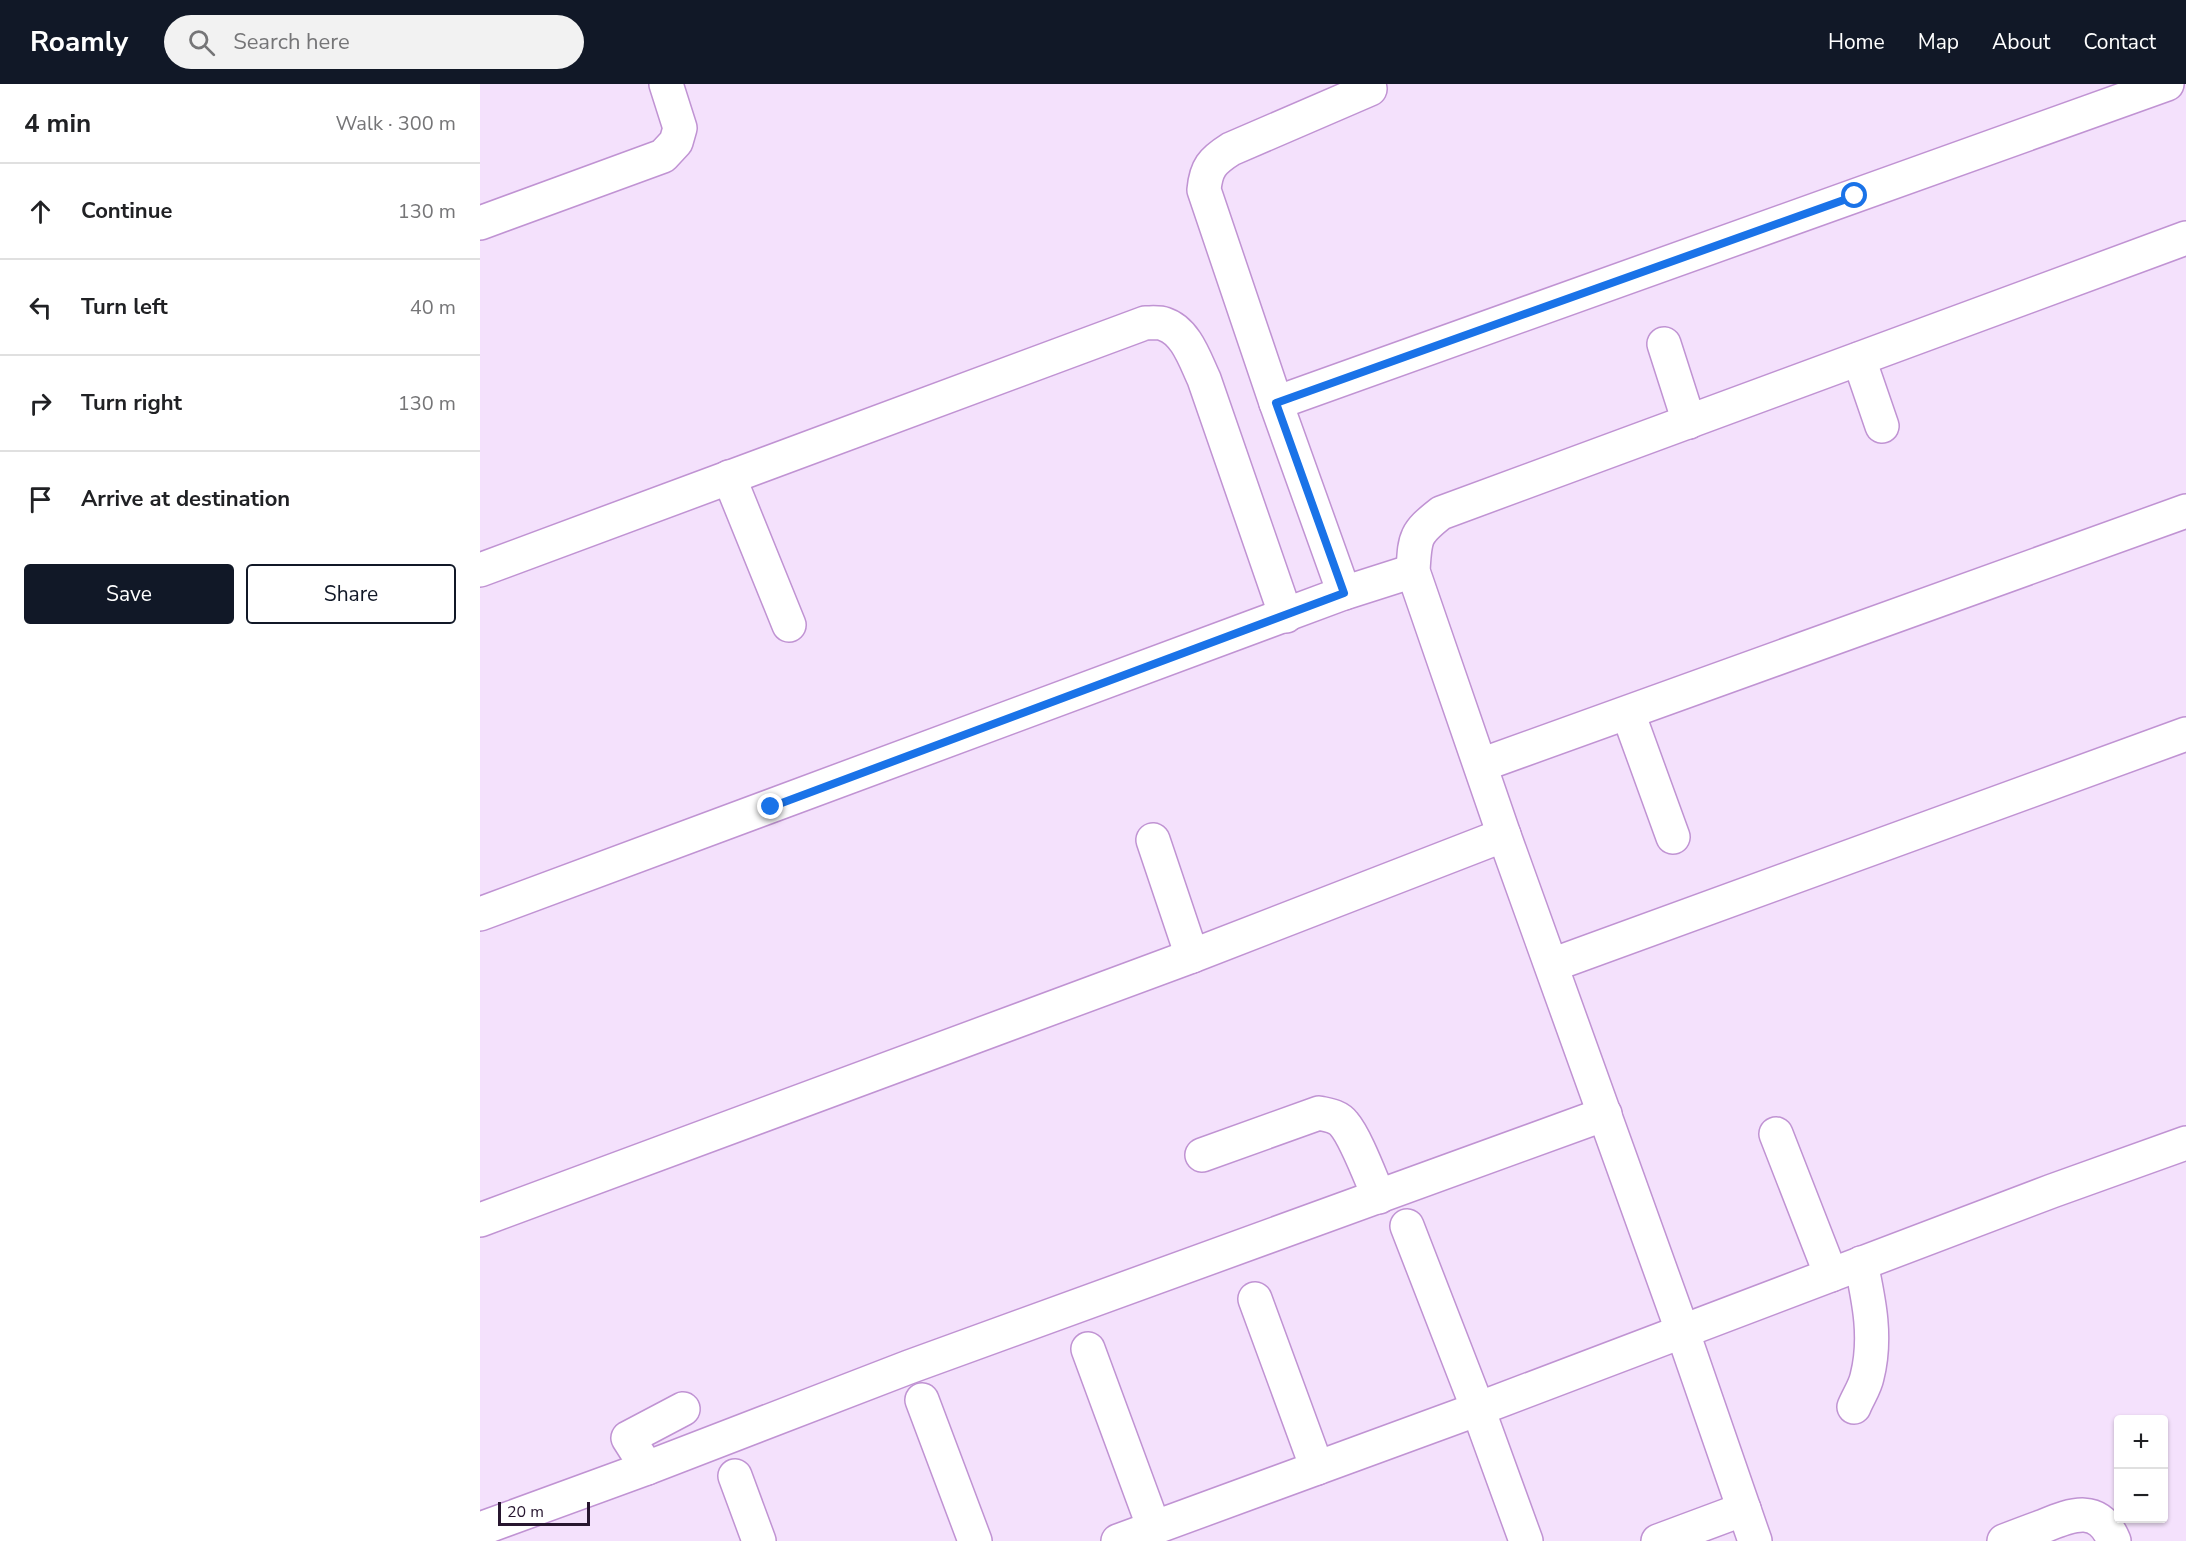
<!DOCTYPE html>
<html lang="en">
<head>
<meta charset="utf-8">
<style>
  :root { --surface:#fff; --page:#f2f2f2; --text:#202124; --muted:#757577; --line:#e0e0e0; --accent:#111827 }
  body { margin:0; font-family:"Nunito Sans",sans-serif; background:var(--page); color:var(--text) }
  .controls { position:absolute; right:18px; bottom:18px; display:grid; overflow:hidden; border-radius:6px; box-shadow:0 2px 4px #0004 }
  .controls button { width:54px; height:54px; display:grid; place-items:center; padding:0; border:0; border-bottom:2px solid var(--line); background:var(--surface); color:var(--text); font:30px sans-serif }
  .scale { position:absolute; left:18px; bottom:15px; width:92px; box-sizing:border-box; padding-left:6px; border:3px solid #27162f; border-top:0; font-size:16px; line-height:21px; white-space:nowrap; color:#27162f; -webkit-text-stroke:4px #fff; paint-order:stroke }
  .stop { position:absolute; width:18px; height:18px; margin:-14px; border:4px solid #1a73e8; border-radius:50%; background:#fff }
  .stop.end { background:#1a73e8; border-color:#fff; box-shadow:0 2px 6px #0008 }
  .list { margin:0; padding:0; list-style:none }
  h2 { display:flex; justify-content:space-between; align-items:center; height:78px; margin:0; padding:0 24px; font-size:26px }
  h2 small { font-size:20px; font-weight:400; color:var(--muted) }
  .list li { display:grid; grid-template-columns:39px 1fr auto; gap:18px; align-items:center; box-sizing:border-box; height:96px; padding:0 24px; border-top:2px solid var(--line) }
  .list b { display:block; font-size:22px; white-space:nowrap }
  .list em { font-size:20px; font-style:normal; color:var(--muted) }
  .actions { display:flex; gap:12px; padding:18px 24px }
  .actions a { flex:1; padding:14px 0; border:2px solid var(--accent); border-radius:6px; text-align:center; font-size:21px; color:var(--accent) }
  .actions .main { background:var(--accent); color:#fff }
  .icon { flex:none; width:33px; height:33px; fill:none; stroke:currentColor; stroke-width:2; stroke-linecap:round; stroke-linejoin:round }
  .map { position:relative; flex:none; width:1706px; height:1457px; overflow:hidden }
  header { display:flex; align-items:center; gap:36px; box-sizing:border-box; height:84px; padding:0 30px; background:var(--accent); color:#fff }
  header strong { font-size:28px }
  nav { display:flex; gap:33px; margin-inline-start:auto; font-size:21px }
  .search { width:420px; height:54px; background:var(--page); display:flex; align-items:center; gap:15px; box-sizing:border-box; padding:0 21px; border-radius:33px; color:var(--muted); font-size:22px }
  main { display:flex }
  aside { flex:1; background:var(--surface) }
  .map>svg:first-child { display:block }
  .lines { fill:none; stroke-linecap:round; stroke-linejoin:round }
  .minor-casing { stroke:#c093d3; stroke-width:36 }
  .minor { stroke:#fff; stroke-width:33 }
  .route { stroke:#1a73e8; stroke-width:8 }
</style>
</head>
<body>
<header>
<strong>Roamly</strong>
<div class="search"><svg class="icon" aria-label="search" viewBox="0 0 24 24"><circle cx="10" cy="10" r="6"/><path d="M15 15l6 6"/></svg>Search here</div>
<nav><a>Home</a><a>Map</a><a>About</a><a>Contact</a></nav>
</header>
<main>
<aside>
<h2>4 min<small>Walk · 300 m</small></h2>
<ul class="list">
<li><svg class="icon" aria-label="ahead" viewBox="0 0 24 24"><path d="M12 20V5M6 11l6-6 6 6"/></svg><div><b>Continue</b></div><em>130 m</em></li>
<li><svg class="icon" aria-label="left" viewBox="0 0 24 24"><path d="M17 20v-9H6M10 6l-5 5 5 5"/></svg><div><b>Turn left</b></div><em>40 m</em></li>
<li><svg class="icon" aria-label="right" viewBox="0 0 24 24"><path d="M7 20v-9h11M14 6l5 5-5 5"/></svg><div><b>Turn right</b></div><em>130 m</em></li>
<li><svg class="icon" aria-label="arrive" viewBox="0 0 24 24"><path d="M6 21V4h12l-3 4 3 4H6"/></svg><div><b>Arrive at destination</b></div></li>
</ul>
<div class="actions"><a class="main">Save</a><a>Share</a></div>
</aside>
<div class="map">
<svg width="1706" height="1457" viewBox="0 0 1706 1457">
  <rect width="100%" height="100%" fill="#f4e1fc"/>
  <g class="lines">
    <defs>
      <g id="minor">
        <polyline points="0,139 183,72 196,58 200,44 186,0"/>
        <polyline points="1184,260 1209,338"/>
        <polyline points="1379,275 1402,342"/>
        <polyline points="796,319 1687,0"/>
        <polyline points="249,393 309,541"/>
        <path d="M0,486L665,239C671,239 679,238 684,240C706,247 715,276 724,295L806,532"/>
        <path d="M864,509L796,319L724,106C726,84 732,77 751,65L890,5L889,0"/>
        <polyline points="1148,629 1193,753"/>
        <polyline points="1001,681 1706,427"/>
        <polyline points="673,756 712,872"/>
        <polyline points="0,830 864,509 933,487"/>
        <polyline points="1072,881 1706,650"/>
        <polyline points="1296,1050 1351,1191"/>
        <path d="M722,1071L839,1029C848,1031 858,1032 864,1040C876,1054 891,1095 899,1113"/>
        <polyline points="0,1136 712,872 1024,751"/>
        <polyline points="927,1142 998,1325 1046,1457"/>
        <polyline points="775,1215 837,1384"/>
        <polyline points="608,1265 674,1444"/>
        <polyline points="442,1316 495,1457"/>
        <path d="M1374,1323C1378,1313 1385,1303 1387,1293C1397,1254 1389,1217 1381,1179"/>
        <polyline points="167,1384 148,1354 203,1325"/>
        <polyline points="255,1392 279,1457"/>
        <polyline points="0,1445 167,1384 429,1283 1125,1030"/>
        <polyline points="638,1457 998,1325 1572,1107 1706,1059"/>
        <polyline points="1178,1457 1264,1425"/>
        <path d="M1275,1457L1202,1246L1024,751L933,487C935,454 934,450 961,429L1706,154"/>
        <path d="M1524,1457C1537,1452 1550,1447 1564,1442C1593,1430 1619,1420 1634,1457"/>
      </g>
    </defs>
    <use href="#minor" class="minor-casing"/>
    <use href="#minor" class="minor"/>
  </g>
  <g class="lines">
    <polyline class="route" points="291,723 864,509 796,319 1375,112"/>
  </g>
</svg>
<div class="controls">
<button>+</button>
<button>−</button>
</div>
<div class="scale">20 m</div>
<div class="stop" style="left:1375px;top:112px"></div>
<div class="stop end" style="left:291px;top:723px"></div>
</div>
</main>
</body>
</html>
